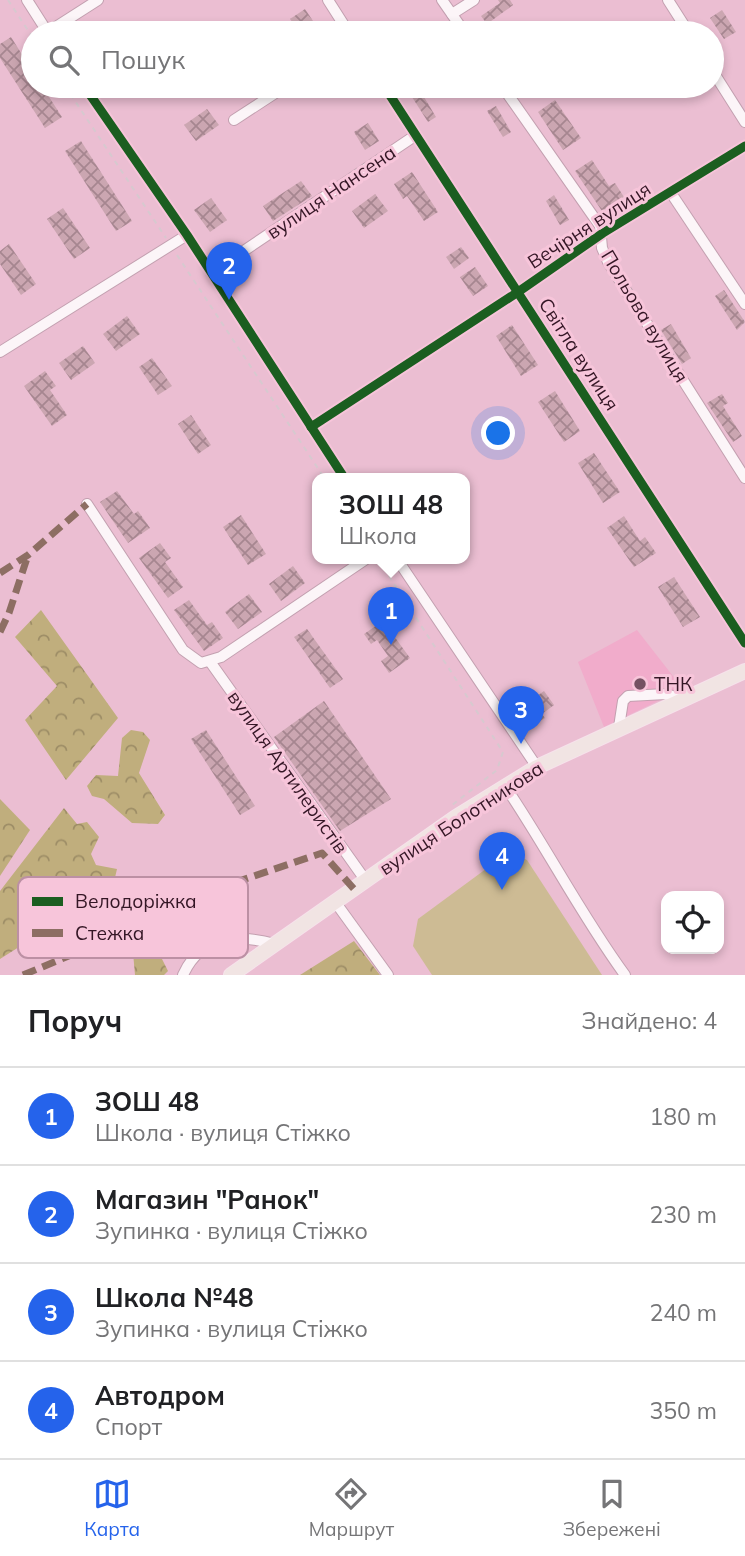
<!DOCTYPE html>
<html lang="uk">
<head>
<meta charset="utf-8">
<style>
  :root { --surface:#fff; --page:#f2f2f2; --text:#202124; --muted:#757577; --line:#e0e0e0; --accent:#2563eb }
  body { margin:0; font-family:Mulish,sans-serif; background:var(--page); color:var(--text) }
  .controls { position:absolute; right:21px; bottom:21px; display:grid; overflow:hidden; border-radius:14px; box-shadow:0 4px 10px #0003 }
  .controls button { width:63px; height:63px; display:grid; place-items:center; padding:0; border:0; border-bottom:2px solid var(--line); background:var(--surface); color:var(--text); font:35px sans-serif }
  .you { position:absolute; left:499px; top:434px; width:24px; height:24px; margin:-18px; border:5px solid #fff; border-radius:50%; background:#1a73e8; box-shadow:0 0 0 10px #1a73e833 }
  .badge { display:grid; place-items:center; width:46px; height:46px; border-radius:50%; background:var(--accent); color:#fff; font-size:23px; font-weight:700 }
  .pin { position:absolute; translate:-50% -58px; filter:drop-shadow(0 2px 4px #0008) }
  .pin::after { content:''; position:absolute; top:37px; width:24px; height:21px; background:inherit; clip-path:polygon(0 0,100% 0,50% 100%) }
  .popup { position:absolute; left:312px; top:473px; width:158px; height:91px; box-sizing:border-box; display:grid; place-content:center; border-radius:14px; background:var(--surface); filter:drop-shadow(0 2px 5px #0005); font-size:23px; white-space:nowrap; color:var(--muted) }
  .popup b { font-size:26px; color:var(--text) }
  .popup::after { content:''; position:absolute; left:50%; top:100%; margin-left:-14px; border:14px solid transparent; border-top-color:var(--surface) }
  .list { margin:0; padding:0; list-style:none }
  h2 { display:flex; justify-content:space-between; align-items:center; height:91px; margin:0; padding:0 28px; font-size:30px }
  h2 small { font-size:23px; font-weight:400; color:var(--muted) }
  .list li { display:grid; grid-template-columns:46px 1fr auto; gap:21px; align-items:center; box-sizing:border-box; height:98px; padding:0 28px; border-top:2px solid var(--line) }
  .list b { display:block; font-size:26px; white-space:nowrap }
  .list p { margin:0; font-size:23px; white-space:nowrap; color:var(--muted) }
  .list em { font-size:23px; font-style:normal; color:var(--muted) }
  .icon { flex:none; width:38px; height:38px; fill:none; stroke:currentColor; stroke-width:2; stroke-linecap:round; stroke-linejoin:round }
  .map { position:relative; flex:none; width:745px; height:975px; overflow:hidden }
  .search { position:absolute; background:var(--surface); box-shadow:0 4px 10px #0003; left:21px; right:21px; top:21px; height:77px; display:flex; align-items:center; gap:18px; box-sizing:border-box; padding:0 24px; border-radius:38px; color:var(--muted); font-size:26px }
  .sheet { height:483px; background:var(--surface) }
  nav { display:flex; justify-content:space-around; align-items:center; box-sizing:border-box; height:98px; border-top:2px solid var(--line); background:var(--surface); font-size:19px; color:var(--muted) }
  nav a { display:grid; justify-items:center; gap:4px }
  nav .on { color:var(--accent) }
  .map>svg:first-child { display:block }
  .built { fill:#f1accb }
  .grass { fill:#cdbb94 }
  .forest { fill:url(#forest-crowns) }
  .building { fill:url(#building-cross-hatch) }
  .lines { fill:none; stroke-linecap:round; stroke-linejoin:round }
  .minor-casing { stroke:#c3a0b0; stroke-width:12 }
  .major-casing { stroke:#f6e2eb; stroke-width:16 }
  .path { stroke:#d7c9cf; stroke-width:2; stroke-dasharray:5 5; stroke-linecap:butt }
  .minor { stroke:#fcf5f8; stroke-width:10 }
  .major { stroke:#f1e4e3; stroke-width:14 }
  .quiet { stroke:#8d6e63; stroke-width:7; stroke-dasharray:14 7; stroke-linecap:butt }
  .cycleway-casing { stroke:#f7c5da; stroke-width:13 }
  .cycleway { stroke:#1b5e20; stroke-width:9 }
  .poi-dot { fill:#745162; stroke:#f7c5da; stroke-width:2.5 }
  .labels { text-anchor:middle; stroke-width:6; stroke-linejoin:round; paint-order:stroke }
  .street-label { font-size:19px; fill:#341625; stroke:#f7c5da }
  .poi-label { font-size:19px; fill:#341625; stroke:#f7c5da; text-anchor:start }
  .key { fill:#f7c5da; stroke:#bc90a4; stroke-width:2 }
  .key-label { font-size:19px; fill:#341625 }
</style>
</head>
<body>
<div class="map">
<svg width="745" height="975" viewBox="0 0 745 975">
  <defs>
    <pattern id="forest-crowns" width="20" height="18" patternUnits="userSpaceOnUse" patternTransform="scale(1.75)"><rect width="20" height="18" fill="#c0ae7d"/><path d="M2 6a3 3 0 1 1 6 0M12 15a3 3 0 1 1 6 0" fill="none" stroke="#9d8d66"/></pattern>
    <pattern id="building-cross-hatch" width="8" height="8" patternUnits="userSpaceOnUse" patternTransform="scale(1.75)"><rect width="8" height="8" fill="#cba6b1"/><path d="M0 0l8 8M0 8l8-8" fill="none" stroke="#a68690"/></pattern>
  </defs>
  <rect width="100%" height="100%" fill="#ebbed2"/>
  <polygon class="built" points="637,630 683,689 604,727 578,662"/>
  <polygon class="grass" points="509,852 527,860 602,975 432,975 413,946 418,919"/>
  <g class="forest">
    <polygon points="41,610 118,718 66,780 25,720 57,686 15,637"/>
    <polygon points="131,730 143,732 150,740 139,773 165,815 158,824 132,823 104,799 92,796 87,786 96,775 118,776 122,738"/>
    <polygon points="0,799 30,830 0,876"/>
    <polygon points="64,808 77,824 87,822 99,837 91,854 96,865 117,869 113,886 84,893 38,935 0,959 0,891"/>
    <polygon points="148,931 168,971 164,975 135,975 132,941"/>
    <polygon points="354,941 380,975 300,975"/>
  </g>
  <g class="building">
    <polygon points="498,0 510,0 513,5 487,24 481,16 500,3"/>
    <polygon points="305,9 321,33 300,33 290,19"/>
    <polygon points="722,10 736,32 724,39 710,18"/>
    <polygon points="11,37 33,72 33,86 42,86 62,117 45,128 0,58 0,44"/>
    <polygon points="421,92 436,117 428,122 412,97"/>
    <polygon points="555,100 581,138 563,150 538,112"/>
    <polygon points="496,106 511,132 503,137 487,111"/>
    <polygon points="207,109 219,125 196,141 184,125"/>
    <polygon points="368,123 379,141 365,150 354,132"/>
    <polygon points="81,141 132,221 116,231 65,151"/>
    <polygon points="592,160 609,186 615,183 624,197 602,211 575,171"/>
    <polygon points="412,172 438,212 424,221 407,196 403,199 394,184"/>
    <polygon points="301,181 312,196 273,221 263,206"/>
    <polygon points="375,194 388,211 364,228 352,211"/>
    <polygon points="554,195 569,220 560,225 546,201"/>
    <polygon points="211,198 227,220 210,232 194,210"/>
    <polygon points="63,208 90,248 74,259 47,219"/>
    <polygon points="9,244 36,284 21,295 0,264 0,251"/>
    <polygon points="461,247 469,258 454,269 446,257"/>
    <polygon points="475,267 488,286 473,296 460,277"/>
    <polygon points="724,290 745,322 737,330 715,296"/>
    <polygon points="127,316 140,334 116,351 103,334"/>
    <polygon points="671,324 691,358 682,364 661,330"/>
    <polygon points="512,325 538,365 521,376 496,336"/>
    <polygon points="83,346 95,363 71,380 59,363"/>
    <polygon points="152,358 172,386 158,395 139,367"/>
    <polygon points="45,371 56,386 50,390 67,415 52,426 24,386"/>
    <polygon points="555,391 580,431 564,442 538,402"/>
    <polygon points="722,394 728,403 723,406 742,436 733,442 707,403"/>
    <polygon points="191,415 211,445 198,454 178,424"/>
    <polygon points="594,453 620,492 603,503 578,463"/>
    <polygon points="117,491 134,514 138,511 150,528 128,543 100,502"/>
    <polygon points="241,515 266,554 248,565 223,527"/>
    <polygon points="624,516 640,541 645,537 656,553 634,567 607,528"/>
    <polygon points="160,543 171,558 165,562 183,587 168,598 139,558"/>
    <polygon points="293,566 305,583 281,601 269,584"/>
    <polygon points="674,577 700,617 683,627 658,587"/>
    <polygon points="249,594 262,612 238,629 225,612"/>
    <polygon points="189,600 207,625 212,622 223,638 204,651 174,610"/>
    <polygon points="383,621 410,658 389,673 381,661 388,656 377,640 371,644 364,634"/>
    <polygon points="307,629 343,679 330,688 294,637"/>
    <polygon points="544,691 554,705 542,714 545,718 531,727 525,719 533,715 525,705"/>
    <polygon points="324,701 391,799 340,831 274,737"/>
    <polygon points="206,730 255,806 240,815 191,739"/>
    <polygon points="204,906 220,933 207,938 192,913"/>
  </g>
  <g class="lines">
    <defs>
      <g id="minor">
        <polyline points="27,0 48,33"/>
        <polyline points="328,0 349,33"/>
        <polyline points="442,0 465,33"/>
        <polyline points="668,0 689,33"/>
        <polyline points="452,14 474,0"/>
        <polyline points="48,32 98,0"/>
        <polyline points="712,70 745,122"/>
        <polyline points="84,86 187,235 345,479"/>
        <polyline points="384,86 745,643"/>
        <polyline points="502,86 600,226 602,248 608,262 745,478"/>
        <polyline points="234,120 286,86"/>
        <polyline points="671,193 745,304"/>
        <polyline points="211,273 416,135"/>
        <polyline points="0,352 187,235"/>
        <polyline points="311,427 518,292 603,233 745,146"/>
        <polyline points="87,504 183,650 201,663 221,657 366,559"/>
        <polyline points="397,559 537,767"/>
        <polyline points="211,663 366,881"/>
        <polyline points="619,727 623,701 628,696 666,694 682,699"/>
        <path d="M505,786C547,848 581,915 625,975"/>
        <polyline points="336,903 388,975"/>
        <path d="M183,975C201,935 238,934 275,944"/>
      </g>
      <polyline id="major" points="231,975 456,817 537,767 745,671"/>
    </defs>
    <use href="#minor" class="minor-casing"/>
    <use href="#major" class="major-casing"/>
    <g class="path">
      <polyline points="8,0 33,38"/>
      <polyline points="65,86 166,238"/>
      <polyline points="177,255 325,479"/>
      <polyline points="378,559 503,752 497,770 451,806"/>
    </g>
    <use href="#minor" class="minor"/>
    <use href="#major" class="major"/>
    <g class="quiet">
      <polyline points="0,573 28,555 87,504"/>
      <polyline points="0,632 9,613 28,555"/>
      <polyline points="23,975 107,940 204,893 322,853 354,889"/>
    </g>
    <defs>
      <g id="cycleway">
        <polyline points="84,86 187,235 345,479"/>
        <polyline points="384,86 745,643"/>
        <polyline points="311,427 518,292 603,233 745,146"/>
      </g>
    </defs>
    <use href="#cycleway" class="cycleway-casing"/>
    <use href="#cycleway" class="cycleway"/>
  </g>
  <circle class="poi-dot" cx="640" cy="684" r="7"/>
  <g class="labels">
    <g class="street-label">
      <text transform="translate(331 192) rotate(-34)" y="7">вулиця Нансена</text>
      <text transform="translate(589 225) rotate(-33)" y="7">Вечірня вулиця</text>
      <text transform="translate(645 316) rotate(59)" y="7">Польова вулиця</text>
      <text transform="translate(579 354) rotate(57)" y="7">Світла вулиця</text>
      <text transform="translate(288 772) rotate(55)" y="7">вулиця Артилеристів</text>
      <text transform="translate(461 818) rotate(-33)" y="7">вулиця Болотникова</text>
    </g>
    <g class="poi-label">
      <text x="654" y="691">ТНК</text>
    </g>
  </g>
  <rect x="18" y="877" width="230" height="81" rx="10" class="key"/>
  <rect x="32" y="897" width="31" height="9" fill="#1b5e20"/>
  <rect x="32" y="929" width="31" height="8" fill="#8d6e63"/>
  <g class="key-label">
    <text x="75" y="908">Велодоріжка</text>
    <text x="75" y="940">Стежка</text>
  </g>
</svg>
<div class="controls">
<button><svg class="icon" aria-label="locate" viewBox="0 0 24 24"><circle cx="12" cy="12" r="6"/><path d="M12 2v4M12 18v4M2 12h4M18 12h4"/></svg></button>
</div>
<div class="you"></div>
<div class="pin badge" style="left:391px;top:645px">1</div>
<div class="popup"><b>ЗОШ 48</b>Школа</div>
<div class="pin badge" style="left:229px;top:300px">2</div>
<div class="pin badge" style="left:521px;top:744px">3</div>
<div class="pin badge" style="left:502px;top:890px">4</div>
<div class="search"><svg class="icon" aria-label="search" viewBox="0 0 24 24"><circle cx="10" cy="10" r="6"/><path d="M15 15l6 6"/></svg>Пошук</div>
</div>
<section class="sheet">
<h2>Поруч<small>Знайдено: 4</small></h2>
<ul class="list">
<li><span class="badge">1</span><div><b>ЗОШ 48</b><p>Школа · вулиця Стіжко</p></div><em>180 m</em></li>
<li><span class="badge">2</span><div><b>Магазин &quot;Ранок&quot;</b><p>Зупинка · вулиця Стіжко</p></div><em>230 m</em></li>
<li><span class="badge">3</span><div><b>Школа №48</b><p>Зупинка · вулиця Стіжко</p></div><em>240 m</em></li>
<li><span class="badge">4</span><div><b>Автодром</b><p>Спорт</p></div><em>350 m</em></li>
</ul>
</section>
<nav>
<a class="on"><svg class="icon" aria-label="map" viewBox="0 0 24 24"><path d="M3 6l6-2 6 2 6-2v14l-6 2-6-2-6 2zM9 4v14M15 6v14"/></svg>Карта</a>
<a><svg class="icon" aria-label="directions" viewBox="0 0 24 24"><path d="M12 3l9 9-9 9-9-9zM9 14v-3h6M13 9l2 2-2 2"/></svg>Маршрут</a>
<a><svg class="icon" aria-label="saved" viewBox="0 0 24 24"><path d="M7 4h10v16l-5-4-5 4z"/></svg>Збережені</a>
</nav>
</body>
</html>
